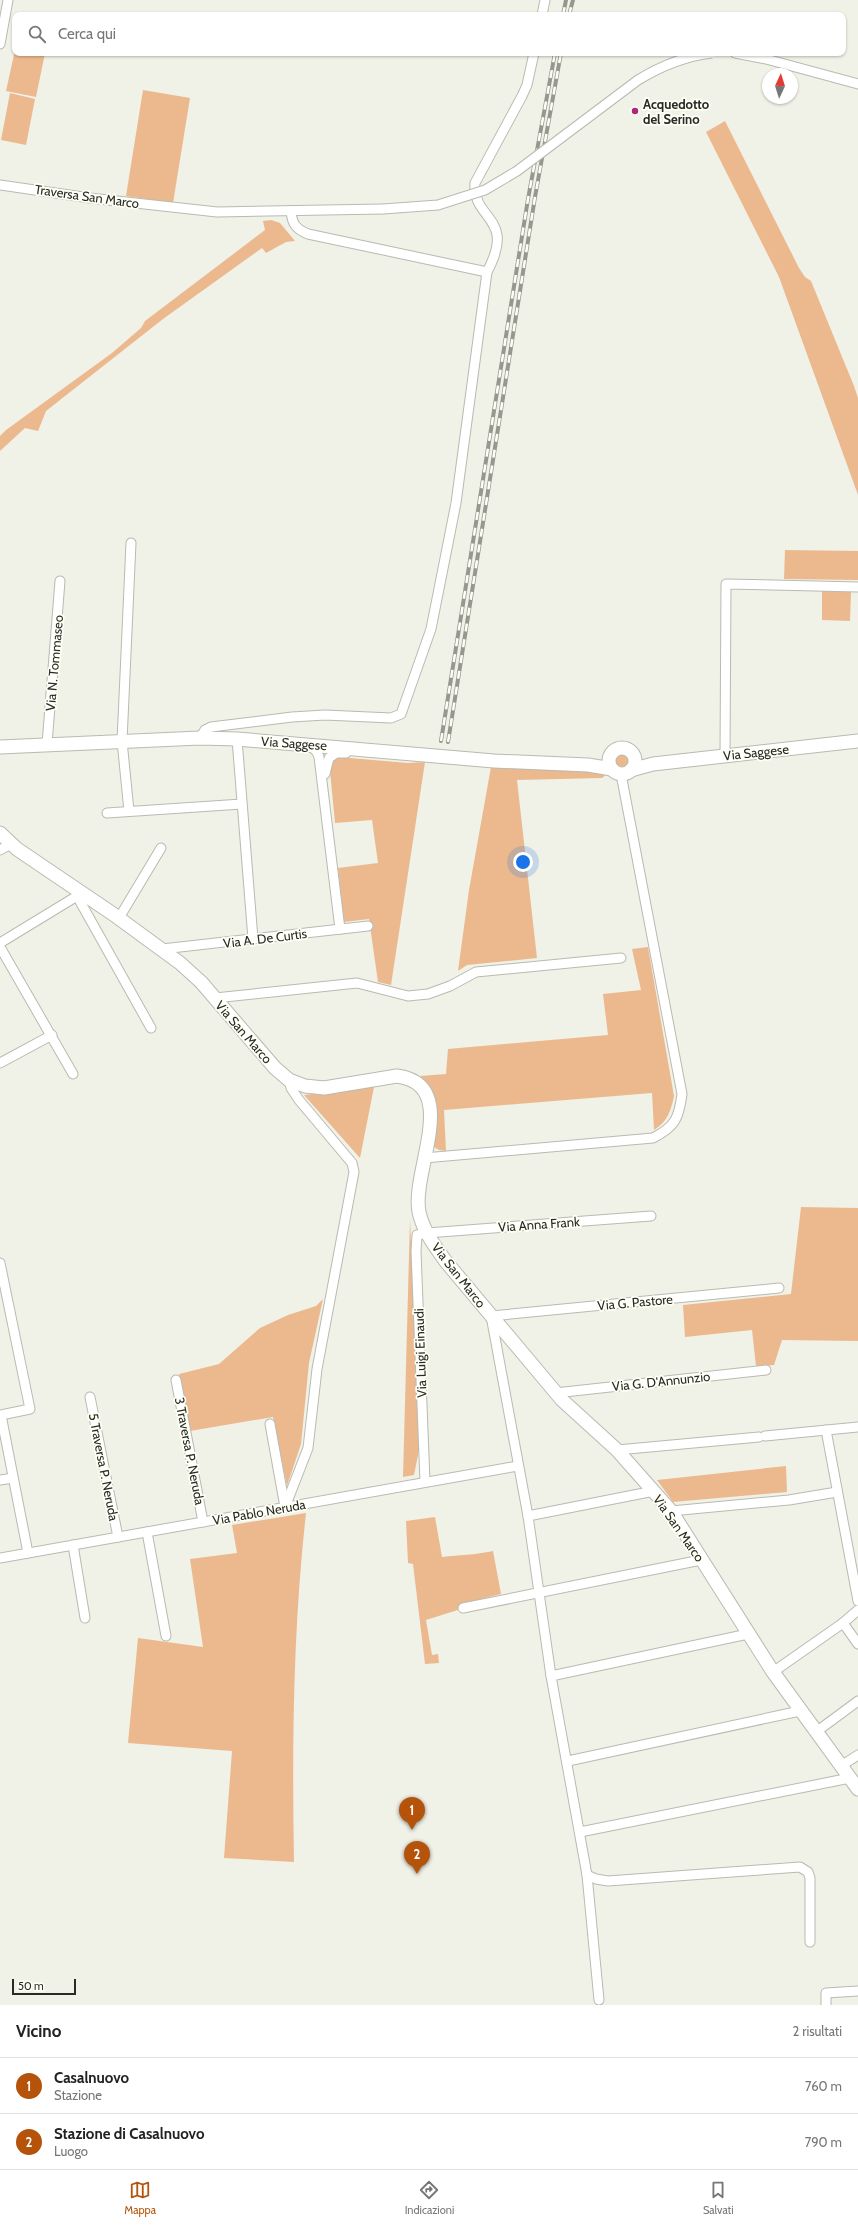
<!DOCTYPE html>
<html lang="it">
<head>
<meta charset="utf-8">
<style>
  :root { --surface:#fff; --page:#f2f2f2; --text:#222; --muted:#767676; --line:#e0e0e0; --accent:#b45309 }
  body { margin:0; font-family:Cabin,sans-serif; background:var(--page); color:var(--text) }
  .compass { position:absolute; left:762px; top:68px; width:36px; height:36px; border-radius:50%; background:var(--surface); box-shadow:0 1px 3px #0004; rotate:4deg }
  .scale { position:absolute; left:12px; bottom:10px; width:64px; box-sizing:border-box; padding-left:4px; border:2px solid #2a2a26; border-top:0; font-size:11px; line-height:14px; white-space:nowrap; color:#2a2a26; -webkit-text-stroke:3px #fefff5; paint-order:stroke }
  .you { position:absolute; left:523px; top:862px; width:14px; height:14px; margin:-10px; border:3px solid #fff; border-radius:50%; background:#1a73e8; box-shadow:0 0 0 6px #1a73e833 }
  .badge { display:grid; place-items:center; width:26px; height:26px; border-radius:50%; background:var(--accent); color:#fff; font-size:13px; font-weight:700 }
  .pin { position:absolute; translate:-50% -33px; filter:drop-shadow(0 1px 2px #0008) }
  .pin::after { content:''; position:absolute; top:21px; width:14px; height:12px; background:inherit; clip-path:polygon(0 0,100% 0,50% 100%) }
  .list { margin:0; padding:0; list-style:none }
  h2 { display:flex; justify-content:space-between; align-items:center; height:52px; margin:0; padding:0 16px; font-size:17px }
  h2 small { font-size:13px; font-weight:400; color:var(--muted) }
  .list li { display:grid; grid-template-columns:26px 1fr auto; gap:12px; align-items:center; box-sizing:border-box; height:56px; padding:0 16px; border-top:1px solid var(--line) }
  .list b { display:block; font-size:15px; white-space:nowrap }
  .list p { margin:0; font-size:13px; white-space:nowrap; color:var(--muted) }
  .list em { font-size:13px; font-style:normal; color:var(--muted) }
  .icon { flex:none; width:22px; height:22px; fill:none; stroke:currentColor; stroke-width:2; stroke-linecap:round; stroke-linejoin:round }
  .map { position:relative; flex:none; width:858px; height:2005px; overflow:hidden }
  .search { position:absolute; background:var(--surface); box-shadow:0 1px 3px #0004; left:12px; right:12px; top:12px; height:44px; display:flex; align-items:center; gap:10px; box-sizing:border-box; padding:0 14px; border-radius:8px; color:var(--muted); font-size:15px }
  .sheet { height:164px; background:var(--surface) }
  nav { display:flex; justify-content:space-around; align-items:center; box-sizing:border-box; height:56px; border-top:1px solid var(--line); background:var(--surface); font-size:11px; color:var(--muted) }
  nav a { display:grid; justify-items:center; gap:2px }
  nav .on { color:var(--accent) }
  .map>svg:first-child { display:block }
  .green { fill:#ecb98e }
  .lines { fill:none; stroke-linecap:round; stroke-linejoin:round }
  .minor-casing { stroke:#b9bab1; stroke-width:11 }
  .secondary-casing { stroke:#b9bab1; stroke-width:15 }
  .minor { stroke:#fff; stroke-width:9 }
  .secondary { stroke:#fff; stroke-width:13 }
  .rail-casing { stroke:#96978f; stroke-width:4 }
  .rail { stroke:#fefff5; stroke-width:2.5; stroke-dasharray:8; stroke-linecap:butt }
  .minor-bridge-casing { stroke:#b9bab1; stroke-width:11; stroke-linecap:butt }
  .minor-bridge { stroke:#fff; stroke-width:9 }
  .poi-dot { fill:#a92977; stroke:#fefff5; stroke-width:1.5 }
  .labels { text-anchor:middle; stroke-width:3.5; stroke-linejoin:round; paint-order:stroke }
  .poi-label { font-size:13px; font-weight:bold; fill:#2a2a26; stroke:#fefff5; text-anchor:start }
  .street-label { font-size:13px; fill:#2a2a26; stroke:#fefff5 }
</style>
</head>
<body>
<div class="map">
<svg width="858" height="2005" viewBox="0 0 858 2005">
  <rect width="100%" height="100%" fill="#f0f1e7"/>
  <g class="green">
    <polygon points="15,50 15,53 45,53 36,97 6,91"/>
    <polygon points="143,90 190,98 173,203 126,196"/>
    <polygon points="10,93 35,99 26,145 1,140"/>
    <polygon points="725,121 799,268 805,277 811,281 854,386 858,398 858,495 779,277 706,132"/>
    <polygon points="271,220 280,223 295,241 286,242 266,253 262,248 163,319 46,411 38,431 25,428 0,451 0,436 6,430 112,353 141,328 145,321 265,230 263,221"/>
    <polygon points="785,550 858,551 858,580 784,579"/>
    <polygon points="822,591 851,592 850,621 822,620"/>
    <circle cx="622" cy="760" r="7"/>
    <polygon points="338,757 408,763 425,762 391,985 378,982 369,919 344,922 338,868 378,863 372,820 335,823 330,771 331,763"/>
    <polygon points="491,767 600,770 608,773 602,778 517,780 537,958 467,965 458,971 469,890"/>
    <path d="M648,947L674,1096C671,1111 667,1122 654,1130L652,1093L444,1110L446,1151L439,1150L434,1147C432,1141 434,1135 435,1128C439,1108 437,1090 420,1076L446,1074L448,1049L608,1035L603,994L641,990L632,949Z"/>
    <polygon points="374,1087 360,1158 304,1095"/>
    <polygon points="801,1207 858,1208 858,1341 782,1340 774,1365 756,1366 752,1330 685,1337 683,1305 791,1294"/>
    <polygon points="410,1219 419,1450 414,1475 403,1477"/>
    <polygon points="323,1299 309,1363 301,1444 287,1486 273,1417 190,1431 179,1374 219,1364 260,1328 288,1315 316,1306"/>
    <polygon points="786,1466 787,1492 673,1502 657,1480"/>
    <path d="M306,1513C293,1629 292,1745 294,1862L224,1858L232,1751L128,1743L138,1638L203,1647L190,1559L237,1553L232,1525Z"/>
    <path d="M435,1517L442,1557C459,1555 475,1555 493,1551L501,1594L461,1604V1609L426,1620L432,1655L438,1654L439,1663L425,1664L413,1564L408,1563L406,1521Z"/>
  </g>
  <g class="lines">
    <defs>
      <g id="minor">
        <polyline points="542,15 545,0"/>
        <polyline points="0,44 8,0"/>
        <polyline points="735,53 766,59 858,84"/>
        <polyline points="0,185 90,198 217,212 383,209"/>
        <path d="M291,211C292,224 296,229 308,234L487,272"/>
        <path d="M200,738L205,730L211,727L292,717L325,715L391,718L401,714L431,629L456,503L487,272C517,216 472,221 475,183L522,96L527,85L534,53"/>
        <polyline points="237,739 253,939"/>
        <polyline points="47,744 60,581"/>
        <polyline points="309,744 317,752 319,757 340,929"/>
        <polyline points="725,755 726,584 858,587"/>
        <polyline points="325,774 329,758 336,753 346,753"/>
        <polyline points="129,811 122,741 131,543"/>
        <polyline points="107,813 242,804"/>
        <polyline points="0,850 11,844"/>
        <polyline points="77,896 151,1028"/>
        <polyline points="119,918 161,848"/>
        <polyline points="0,943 82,893"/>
        <polyline points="0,947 73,1074"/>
        <polyline points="162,949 368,926"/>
        <polyline points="215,998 357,983 408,996 428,994 450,986 476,972 621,958"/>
        <polyline points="0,1063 52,1035"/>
        <path d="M424,1158L653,1138C675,1127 679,1118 682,1094L621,774"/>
        <polyline points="0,1263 30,1409 1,1415 28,1553"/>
        <polyline points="176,1380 203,1522"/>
        <polyline points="555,1393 766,1370"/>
        <polyline points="90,1397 118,1537"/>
        <polyline points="270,1424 285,1507"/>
        <polyline points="826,1430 858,1601"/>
        <polyline points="765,1436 858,1427"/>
        <polyline points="617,1450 759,1437"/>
        <polyline points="0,1480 13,1478"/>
        <polyline points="425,1482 416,1251 417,1235 427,1233 651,1216"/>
        <polyline points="285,1507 308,1448 317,1369 354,1172 352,1163 299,1100 291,1088 289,1080"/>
        <polyline points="671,1511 789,1500 837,1492"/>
        <polyline points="528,1516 654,1491"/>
        <polyline points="147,1532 166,1636"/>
        <polyline points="73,1545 85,1618"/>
        <polyline points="0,1558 518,1466"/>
        <polyline points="463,1608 701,1560"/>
        <polyline points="858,1610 843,1623 858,1644"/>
        <polyline points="773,1672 843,1623"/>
        <polyline points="551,1676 748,1634"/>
        <polyline points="816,1732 858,1701"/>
        <polyline points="568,1761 800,1711"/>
        <polyline points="841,1766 858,1755"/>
        <polyline points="580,1832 850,1778"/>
        <polyline points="587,1875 596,1879 608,1881 800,1867 808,1872 810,1878 810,1942"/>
        <polyline points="599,2000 587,1875 551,1676 528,1516 491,1316 779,1288"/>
        <polyline points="826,2005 826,1993 858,1991"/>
      </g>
      <g id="secondary">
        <polyline points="0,747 200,738 237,739 494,761 588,765 612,769"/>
        <circle cx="622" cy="761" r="13"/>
        <polyline points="631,770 653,764 858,741"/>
        <path d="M0,833L17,849L113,914L180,963L201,982L275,1068L289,1080L305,1086L324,1088L397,1076C462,1085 411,1171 419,1212C423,1231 436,1248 447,1263L562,1400L617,1450L671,1511L773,1672L858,1789"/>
      </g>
    </defs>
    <use href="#minor" class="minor-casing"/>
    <use href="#secondary" class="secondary-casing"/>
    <use href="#minor" class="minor"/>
    <use href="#secondary" class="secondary"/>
    <defs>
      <g id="rail">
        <polyline points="563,15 566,0"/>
        <polyline points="569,15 573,0"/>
        <polyline points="441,741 528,199 555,53"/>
        <polyline points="448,742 535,197 561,53"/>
      </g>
    </defs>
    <use href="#rail" class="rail-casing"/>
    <use href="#rail" class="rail"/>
    <defs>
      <path id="minor-bridge" d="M383,209L438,205L485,190L517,171L638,80C661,66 685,56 712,53"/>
    </defs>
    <use href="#minor-bridge" class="minor-bridge-casing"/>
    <use href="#minor-bridge" class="minor-bridge"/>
  </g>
  <circle class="poi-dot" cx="635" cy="111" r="4"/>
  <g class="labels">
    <g class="poi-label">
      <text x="643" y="109">Acquedotto<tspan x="643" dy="15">del Serino</tspan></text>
    </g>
    <g class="street-label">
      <text transform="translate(87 196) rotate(8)" y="5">Traversa San Marco</text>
      <text transform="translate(54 663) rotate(-85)" y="5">Via N. Tommaseo</text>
      <text transform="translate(294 743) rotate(4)" y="5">Via Saggese</text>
      <text transform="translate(756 752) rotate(-6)" y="5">Via Saggese</text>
      <text transform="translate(265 938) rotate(-7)" y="5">Via A. De Curtis</text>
      <text transform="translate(244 1032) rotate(49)" y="5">Via San Marco</text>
      <text transform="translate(539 1224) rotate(-4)" y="5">Via Anna Frank</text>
      <text transform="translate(459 1275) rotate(52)" y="5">Via San Marco</text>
      <text transform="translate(635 1302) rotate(-5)" y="5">Via G. Pastore</text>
      <text transform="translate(420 1353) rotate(-92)" y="5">Via Luigi Einaudi</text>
      <text transform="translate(661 1381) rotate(-6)" y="5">Via G. D'Annunzio</text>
      <text transform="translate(190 1451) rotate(79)" y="5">3 Traversa P. Neruda</text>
      <text transform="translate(104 1467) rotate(79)" y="5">5 Traversa P. Neruda</text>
      <text transform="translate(259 1512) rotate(-10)" y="5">Via Pablo Neruda</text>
      <text transform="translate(679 1528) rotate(55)" y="5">Via San Marco</text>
    </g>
  </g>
</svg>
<svg class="compass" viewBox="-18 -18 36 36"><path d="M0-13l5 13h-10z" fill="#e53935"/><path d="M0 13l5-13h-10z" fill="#767676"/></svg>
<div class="scale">50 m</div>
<div class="you"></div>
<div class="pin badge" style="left:412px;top:1830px">1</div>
<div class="pin badge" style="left:417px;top:1874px">2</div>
<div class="search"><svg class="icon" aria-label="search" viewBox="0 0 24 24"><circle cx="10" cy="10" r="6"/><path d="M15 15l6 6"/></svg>Cerca qui</div>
</div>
<section class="sheet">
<h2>Vicino<small>2 risultati</small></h2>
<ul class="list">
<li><span class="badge">1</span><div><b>Casalnuovo</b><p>Stazione</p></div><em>760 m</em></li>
<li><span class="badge">2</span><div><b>Stazione di Casalnuovo</b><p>Luogo</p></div><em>790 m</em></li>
</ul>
</section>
<nav>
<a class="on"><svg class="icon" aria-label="map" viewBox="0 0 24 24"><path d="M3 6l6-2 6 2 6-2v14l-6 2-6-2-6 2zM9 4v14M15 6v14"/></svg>Mappa</a>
<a><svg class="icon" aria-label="directions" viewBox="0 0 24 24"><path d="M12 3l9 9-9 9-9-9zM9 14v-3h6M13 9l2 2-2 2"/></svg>Indicazioni</a>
<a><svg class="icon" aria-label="saved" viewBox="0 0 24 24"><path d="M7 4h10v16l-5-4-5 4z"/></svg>Salvati</a>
</nav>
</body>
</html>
